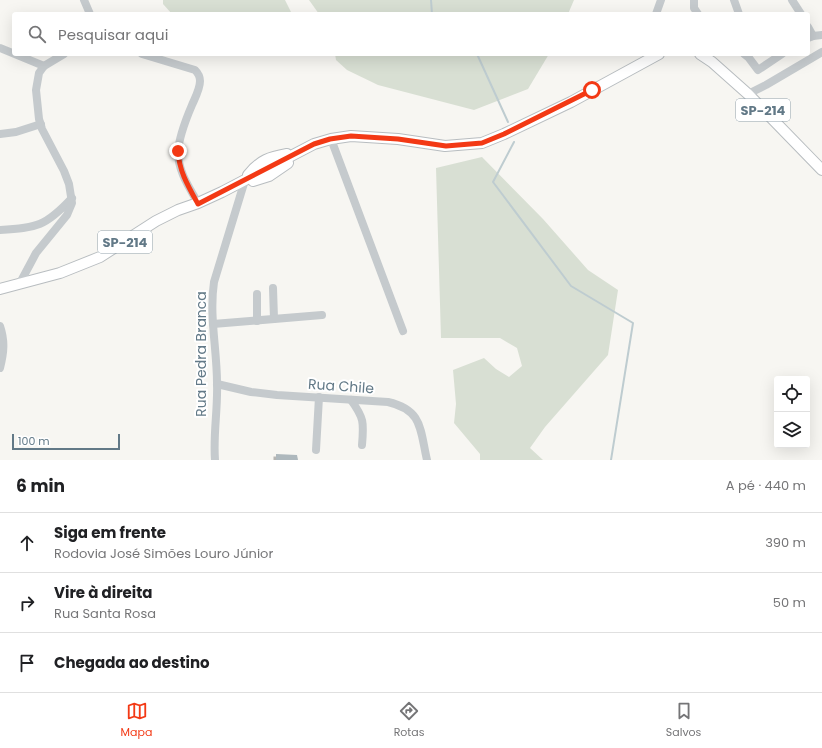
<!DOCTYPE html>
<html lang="pt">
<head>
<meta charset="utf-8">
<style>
  :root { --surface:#fff; --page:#f2f2f2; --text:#202124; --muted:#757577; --line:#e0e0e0; --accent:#f33915 }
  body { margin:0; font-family:Poppins,sans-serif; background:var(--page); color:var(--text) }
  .controls { position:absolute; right:12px; bottom:12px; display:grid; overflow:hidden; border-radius:4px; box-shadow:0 4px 16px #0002 }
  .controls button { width:36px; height:36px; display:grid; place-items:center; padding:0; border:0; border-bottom:1px solid var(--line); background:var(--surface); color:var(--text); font:20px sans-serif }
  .scale { position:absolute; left:12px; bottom:10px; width:108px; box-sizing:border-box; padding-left:4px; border:2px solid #627987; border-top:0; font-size:11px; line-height:14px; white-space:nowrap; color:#627987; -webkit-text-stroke:3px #fff; paint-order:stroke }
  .stop { position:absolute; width:12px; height:12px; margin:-9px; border:3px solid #f33915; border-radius:50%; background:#fff }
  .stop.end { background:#f33915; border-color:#fff; box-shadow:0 1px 4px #0008 }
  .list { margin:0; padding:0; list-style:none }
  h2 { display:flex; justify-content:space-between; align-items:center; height:52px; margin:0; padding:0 16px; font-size:17px }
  h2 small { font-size:13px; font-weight:400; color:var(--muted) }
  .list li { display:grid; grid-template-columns:26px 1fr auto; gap:12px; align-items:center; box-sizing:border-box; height:60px; padding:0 16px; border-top:1px solid var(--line) }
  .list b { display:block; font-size:15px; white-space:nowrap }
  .list p { margin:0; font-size:13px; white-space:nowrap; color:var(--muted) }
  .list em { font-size:13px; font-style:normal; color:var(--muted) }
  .icon { flex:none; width:22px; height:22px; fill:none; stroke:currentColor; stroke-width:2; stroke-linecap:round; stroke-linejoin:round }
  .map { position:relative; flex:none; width:822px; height:460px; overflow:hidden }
  .search { position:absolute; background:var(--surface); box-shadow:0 4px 16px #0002; left:12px; right:12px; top:12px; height:44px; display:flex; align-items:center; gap:10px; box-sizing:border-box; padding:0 14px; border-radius:4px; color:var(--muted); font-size:15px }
  .sheet { height:232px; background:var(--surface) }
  nav { display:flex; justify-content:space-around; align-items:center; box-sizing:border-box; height:56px; border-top:1px solid var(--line); background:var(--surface); font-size:11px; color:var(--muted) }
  nav a { display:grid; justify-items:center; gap:2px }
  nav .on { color:var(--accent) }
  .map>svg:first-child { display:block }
  .green { fill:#d8dfd3 }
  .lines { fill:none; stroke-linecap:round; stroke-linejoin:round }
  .stream { stroke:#beccd0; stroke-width:2 }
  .building { fill:#aeb8bd; filter:url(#shadow) }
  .major-casing { stroke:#b8bdc0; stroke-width:12 }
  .minor { stroke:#c5cacd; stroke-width:8 }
  .major { stroke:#fff; stroke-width:10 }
  .route { stroke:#f33915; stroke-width:5 }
  .labels { text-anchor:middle; stroke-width:4; stroke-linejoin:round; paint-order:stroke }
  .shield { fill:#fff; stroke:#91a1ab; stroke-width:1 }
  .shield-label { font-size:13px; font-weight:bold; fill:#627987 }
  .street-label { font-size:14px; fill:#627987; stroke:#fff }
</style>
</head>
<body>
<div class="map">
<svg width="822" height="460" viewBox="0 0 822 460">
  <defs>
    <filter id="shadow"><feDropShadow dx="-2.5" dy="2.5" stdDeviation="0" flood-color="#0004"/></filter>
  </defs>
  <rect width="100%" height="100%" fill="#f7f6f2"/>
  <g class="green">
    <polygon points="163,0 285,0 292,14 172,14 163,4"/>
    <polygon points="309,0 574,0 568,14 319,14"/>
    <polygon points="335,54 549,54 528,89 474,110 378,85 347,70 336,60"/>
    <polygon points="482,157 543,219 588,270 618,290 608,355 545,427 530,448 543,460 480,460 480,454 454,423 456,404 453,370 484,358 496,369 509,377 522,366 517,348 500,338 441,338 436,168"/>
  </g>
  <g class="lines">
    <g class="stream">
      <polyline points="431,0 432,14"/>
      <polyline points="477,54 508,122"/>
      <polyline points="514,142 493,182 571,286 633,323 611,460"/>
    </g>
  </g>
  <polygon class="building" points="276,454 297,455 298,460 276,460"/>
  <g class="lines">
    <defs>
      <g id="major">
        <polyline points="700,54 712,62 748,94 822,170"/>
        <path d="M248,175C260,160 270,157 287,154"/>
        <polyline points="253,181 269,176 288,163"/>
        <polyline points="0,289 60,273 100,257 156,221 178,210 198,203 222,192 314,144 331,139 351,136 398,139 445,146 482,143 504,134 571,102 659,54"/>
      </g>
    </defs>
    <use href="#major" class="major-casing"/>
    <g class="minor">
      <polyline points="84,0 90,14"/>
      <polyline points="694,0 694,8 698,14"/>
      <polyline points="734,0 739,14"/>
      <polyline points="792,0 801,14"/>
      <polyline points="656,14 661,0"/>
      <polyline points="808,27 813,36"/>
      <polyline points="808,38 813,36 822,35"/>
      <polyline points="0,48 44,66"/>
      <path d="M142,54L195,70C198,73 200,77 200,81C200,89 195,98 192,105C186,119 179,136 178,152C178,171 189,187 198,203"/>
      <polyline points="744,54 749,58 758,70 782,54"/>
      <polyline points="748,94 766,85 822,52"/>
      <polyline points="0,134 16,132 41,124"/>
      <polyline points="331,139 403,331"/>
      <path d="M0,230C37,228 46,226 72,198"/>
      <polyline points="20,283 36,253 67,215 72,203 69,184 64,171 42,129 39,119 36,90 39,73 44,66 64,54"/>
      <polyline points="273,288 274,319"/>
      <polyline points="257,294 257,321"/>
      <polyline points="213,324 322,315"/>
      <path d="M0,326C5,341 4,352 0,368"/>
      <path d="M217,384L251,392L277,395L388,402C423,410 420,430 427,460"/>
      <path d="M351,400C364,418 364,422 362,445"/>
      <polyline points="316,450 319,397"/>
      <path d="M215,460C213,434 218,409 217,383C217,349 209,316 214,282L245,180"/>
    </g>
    <use href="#major" class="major"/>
  </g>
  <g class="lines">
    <path class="route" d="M178,151C179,171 188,186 198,204L314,144L330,139L351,136L398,139L446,146L482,143L504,134L592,90"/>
  </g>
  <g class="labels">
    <g class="shield">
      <rect x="736" y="99" width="54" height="22" rx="3"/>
      <rect x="98" y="231" width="54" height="22" rx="3"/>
    </g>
    <g class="shield-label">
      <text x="763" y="115">SP-214</text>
      <text x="125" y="247">SP-214</text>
    </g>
    <g class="street-label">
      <text transform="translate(201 354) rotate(-90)" y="5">Rua Pedra Branca</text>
      <text transform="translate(341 386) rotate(4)" y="5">Rua Chile</text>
    </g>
  </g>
</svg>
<div class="controls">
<button><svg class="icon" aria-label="locate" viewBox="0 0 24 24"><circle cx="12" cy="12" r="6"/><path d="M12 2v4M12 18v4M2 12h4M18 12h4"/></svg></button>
<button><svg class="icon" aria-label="layers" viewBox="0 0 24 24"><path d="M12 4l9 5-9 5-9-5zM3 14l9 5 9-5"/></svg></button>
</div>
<div class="scale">100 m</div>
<div class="stop" style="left:592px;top:90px"></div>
<div class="stop end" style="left:178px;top:151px"></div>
<div class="search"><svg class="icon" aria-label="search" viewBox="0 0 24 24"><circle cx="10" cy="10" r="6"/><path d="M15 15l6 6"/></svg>Pesquisar aqui</div>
</div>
<section class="sheet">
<h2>6 min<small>A pé · 440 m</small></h2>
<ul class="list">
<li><svg class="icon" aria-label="ahead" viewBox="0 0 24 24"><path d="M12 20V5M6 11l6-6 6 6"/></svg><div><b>Siga em frente</b><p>Rodovia José Simões Louro Júnior</p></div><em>390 m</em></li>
<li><svg class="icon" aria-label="right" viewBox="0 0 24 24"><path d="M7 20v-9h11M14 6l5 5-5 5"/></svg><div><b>Vire à direita</b><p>Rua Santa Rosa</p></div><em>50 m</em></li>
<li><svg class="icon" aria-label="arrive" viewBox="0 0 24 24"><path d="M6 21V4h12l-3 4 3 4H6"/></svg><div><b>Chegada ao destino</b></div></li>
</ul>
</section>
<nav>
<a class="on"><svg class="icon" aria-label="map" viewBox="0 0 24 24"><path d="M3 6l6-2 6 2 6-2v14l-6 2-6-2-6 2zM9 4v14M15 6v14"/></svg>Mapa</a>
<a><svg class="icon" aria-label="directions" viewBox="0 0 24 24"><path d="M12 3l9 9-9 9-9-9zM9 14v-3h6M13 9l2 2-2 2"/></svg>Rotas</a>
<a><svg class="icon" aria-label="saved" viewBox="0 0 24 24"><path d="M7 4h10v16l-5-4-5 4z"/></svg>Salvos</a>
</nav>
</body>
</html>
